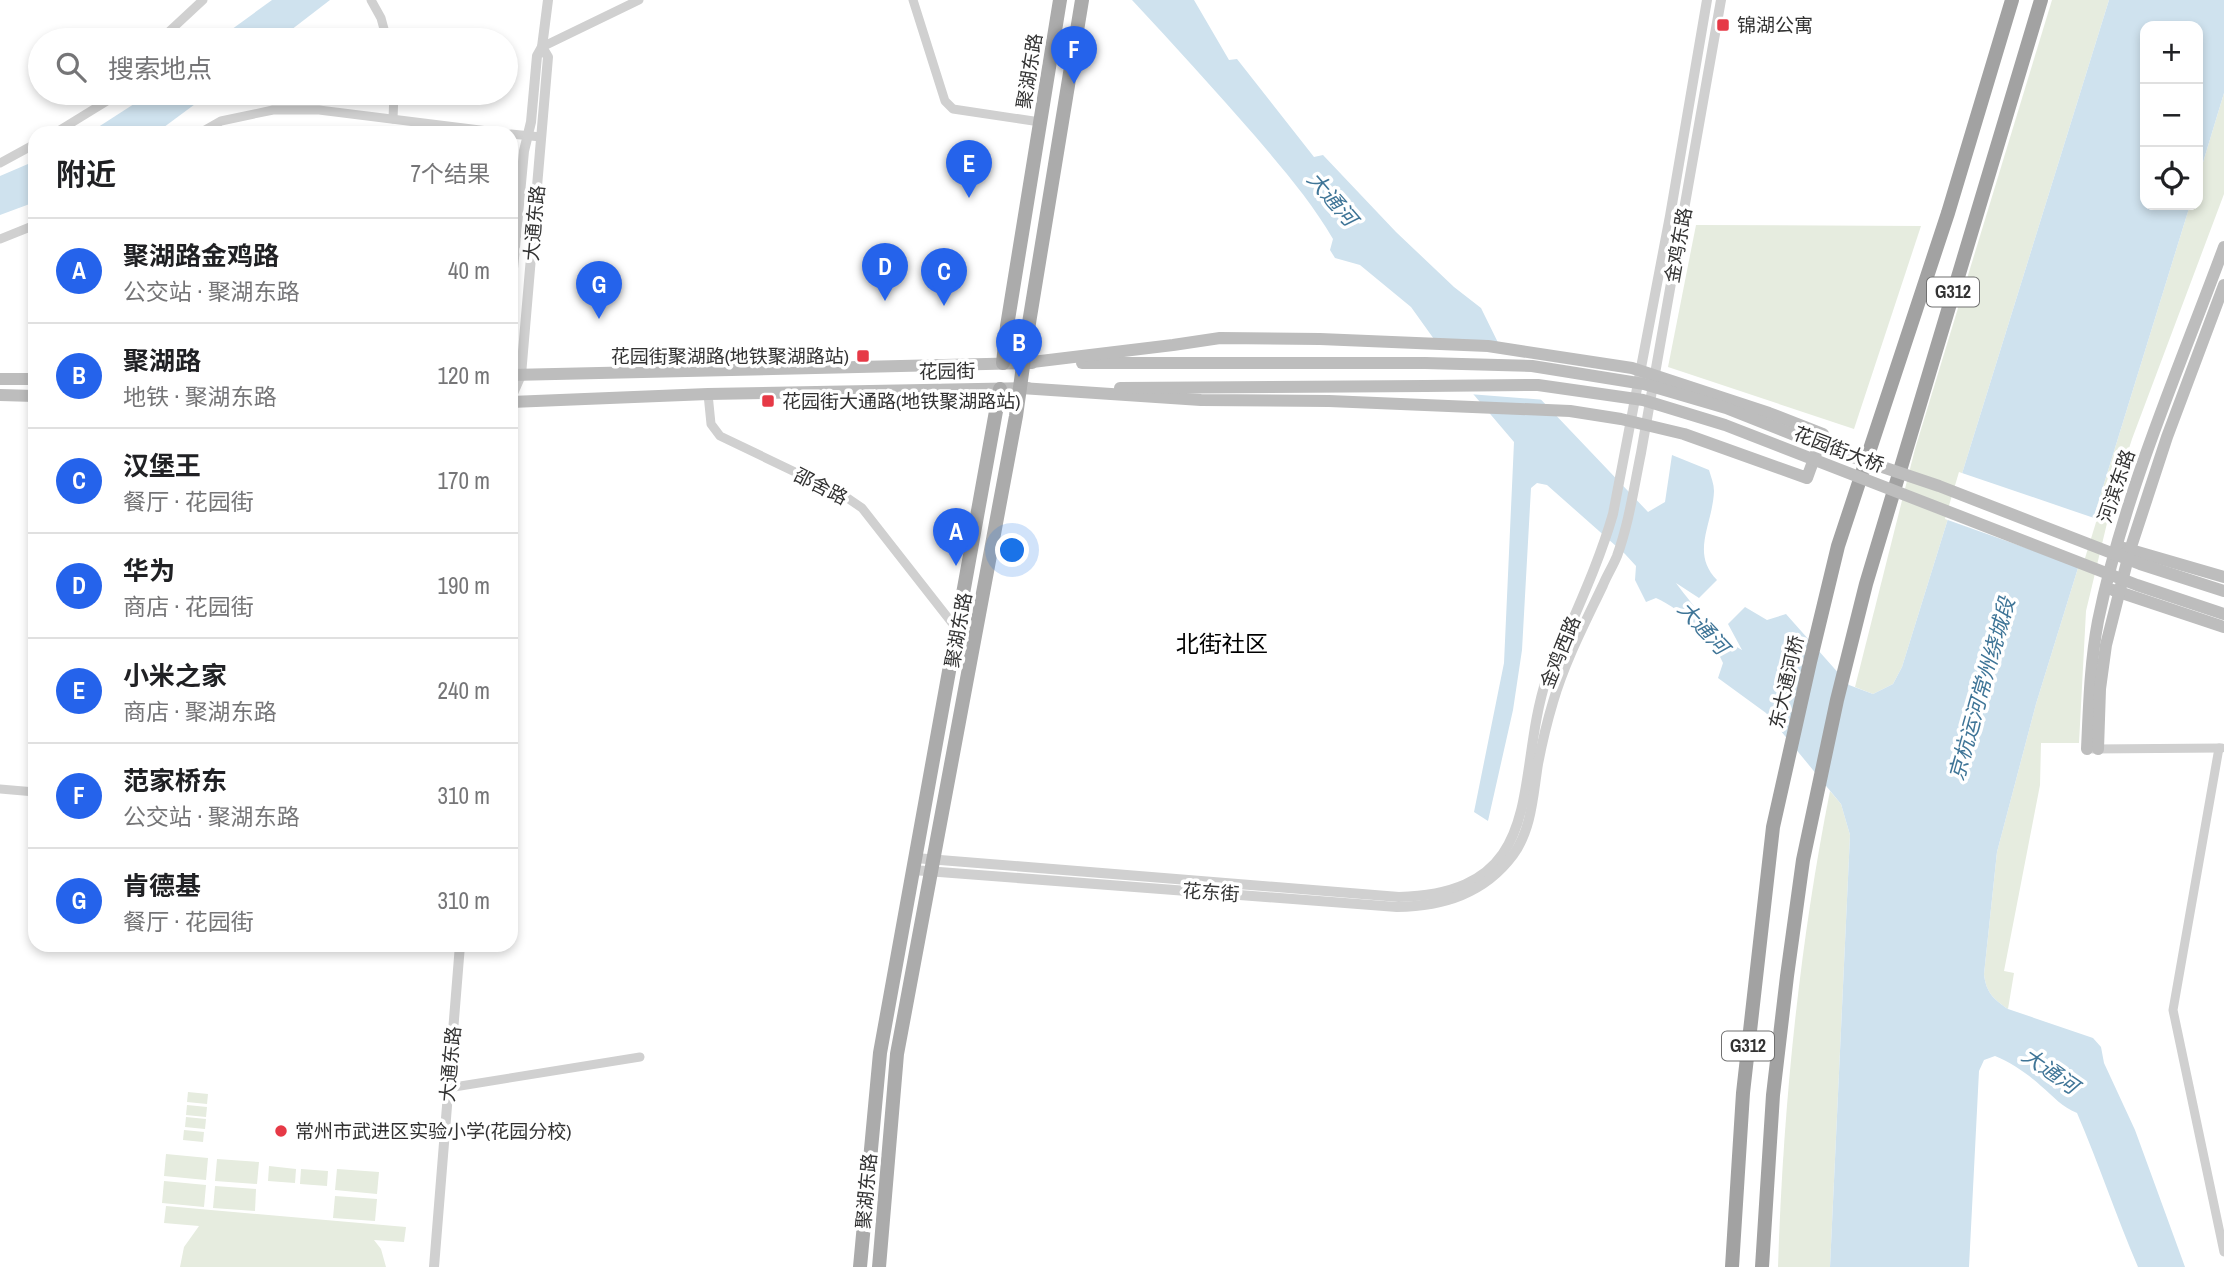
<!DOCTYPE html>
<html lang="zh">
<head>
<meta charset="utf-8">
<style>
  :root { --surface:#fff; --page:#f2f2f2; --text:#202124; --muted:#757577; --line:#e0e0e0; --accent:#2563eb }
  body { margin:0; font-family:"Archivo Narrow","Noto Sans SC",sans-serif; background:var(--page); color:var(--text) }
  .controls { position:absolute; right:21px; top:21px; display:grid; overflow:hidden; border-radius:14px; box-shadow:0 4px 10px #0003 }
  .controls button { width:63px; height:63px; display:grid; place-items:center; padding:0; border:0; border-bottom:2px solid var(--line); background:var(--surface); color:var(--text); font:35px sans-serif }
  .you { position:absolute; left:1013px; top:551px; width:24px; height:24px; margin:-18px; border:5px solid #fff; border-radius:50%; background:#1a73e8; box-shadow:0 0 0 10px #1a73e833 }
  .badge { display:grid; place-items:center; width:46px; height:46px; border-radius:50%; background:var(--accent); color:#fff; font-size:23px; font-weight:700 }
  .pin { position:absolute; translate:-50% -58px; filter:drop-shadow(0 2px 4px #0008) }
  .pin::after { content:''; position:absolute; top:37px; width:24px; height:21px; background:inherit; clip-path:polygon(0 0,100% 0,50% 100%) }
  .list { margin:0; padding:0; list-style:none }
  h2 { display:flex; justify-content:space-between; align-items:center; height:91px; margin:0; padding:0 28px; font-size:30px }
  h2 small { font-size:23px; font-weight:400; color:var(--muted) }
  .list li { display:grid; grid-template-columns:46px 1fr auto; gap:21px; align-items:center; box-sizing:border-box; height:105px; padding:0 28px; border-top:2px solid var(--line) }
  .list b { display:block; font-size:26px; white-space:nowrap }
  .list p { margin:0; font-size:23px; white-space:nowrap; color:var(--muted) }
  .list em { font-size:23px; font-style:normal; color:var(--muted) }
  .icon { flex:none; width:38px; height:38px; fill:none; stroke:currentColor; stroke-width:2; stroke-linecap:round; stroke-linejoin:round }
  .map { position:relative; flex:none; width:2224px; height:1267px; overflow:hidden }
  .search { position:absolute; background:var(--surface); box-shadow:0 4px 10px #0003; left:28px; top:28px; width:490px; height:77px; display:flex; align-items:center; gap:18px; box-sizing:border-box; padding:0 24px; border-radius:38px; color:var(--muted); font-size:26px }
  .panel { position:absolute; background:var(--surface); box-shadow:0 4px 10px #0003; left:28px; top:126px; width:490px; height:826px; border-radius:21px }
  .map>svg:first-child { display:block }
  .green { fill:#e6ecdf }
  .water { fill:#cfe2ee }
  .pier { fill:#fff }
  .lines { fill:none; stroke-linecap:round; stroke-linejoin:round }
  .minor { stroke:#d0d0d0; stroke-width:9 }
  .tertiary { stroke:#d0d0d0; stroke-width:10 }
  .secondary { stroke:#bdbdbd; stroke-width:12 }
  .primary { stroke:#ababab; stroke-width:14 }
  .trunk { stroke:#a2a2a2; stroke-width:14 }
  .secondary-bridge { stroke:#bdbdbd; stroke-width:12 }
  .poi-dot { fill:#e63946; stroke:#fff; stroke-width:2.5 }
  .labels { text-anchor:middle; stroke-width:7; stroke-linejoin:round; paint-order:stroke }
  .shield { fill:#fff; stroke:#707070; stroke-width:2 }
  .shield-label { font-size:18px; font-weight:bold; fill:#333 }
  .poi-label { font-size:19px; fill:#333; stroke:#fff; text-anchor:start }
  .street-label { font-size:19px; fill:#333; stroke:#fff }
  .water-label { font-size:21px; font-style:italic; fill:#3f7597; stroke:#fff }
  .quarter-label { font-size:23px; fill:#000; stroke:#fff }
</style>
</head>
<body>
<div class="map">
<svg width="2224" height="1267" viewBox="0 0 2224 1267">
  <rect width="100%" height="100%" fill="#fff"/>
  <g class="green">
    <polygon points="2052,0 2109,0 1902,667 1893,684 1873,694 1855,687 1915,449"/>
    <path d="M2224,93V194L2132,439L2113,498L2086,611L2079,743H2041L2040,785L2004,971L2014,973L2008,1009C1993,999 1986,992 1984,974L1997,852L2036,704L2190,205H2198V179Z"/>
    <polygon points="1696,225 1921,226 1854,429 1668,367"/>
    <path d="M1830,791L1841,804L1850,835L1830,1267H1778C1783,1108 1799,947 1830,791Z"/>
    <polygon points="188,1092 208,1094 207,1104 187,1102"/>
    <polygon points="187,1105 207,1107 206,1117 186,1115"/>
    <polygon points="186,1117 206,1119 205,1129 185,1127"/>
    <polygon points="184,1130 204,1132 203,1142 183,1140"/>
    <polygon points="166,1154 208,1158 206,1180 164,1176"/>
    <polygon points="217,1159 259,1162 257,1184 215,1181"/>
    <polygon points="269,1166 296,1169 295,1183 268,1181"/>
    <polygon points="301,1169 328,1171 327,1186 300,1184"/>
    <polygon points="337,1169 379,1172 377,1194 335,1190"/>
    <polygon points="164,1181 206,1185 204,1207 162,1203"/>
    <polygon points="215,1186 256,1189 255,1211 213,1208"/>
    <polygon points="335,1196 377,1199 375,1221 333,1218"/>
    <polygon points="166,1206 406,1227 404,1242 374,1240 381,1249 386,1267 180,1267 184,1247 199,1226 164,1223"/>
  </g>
  <g class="water">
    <polygon points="272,0 330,0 278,40 217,40"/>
    <path d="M1132,0H1194L1229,60L1237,59L1314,157L1323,155L1396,232L1454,287L1481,308L1510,367L1648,512L1665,502L1672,455L1709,470C1711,477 1714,484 1714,491C1713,524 1690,553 1717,580L1699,598L1676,583C1695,608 1715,634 1742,650L1728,624L1745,607L1767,620L1786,614L1849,685L1873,694L1893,684L1902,667L2109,0H2224V93L2198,179V26H2145V205H2190L2036,704L1997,852L1984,974C1986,992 1993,999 2008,1009L2093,1038L2101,1047L2104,1063L2135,1130L2185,1267H2138C2116,1216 2099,1164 2077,1113C2062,1107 2054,1097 2041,1086C2028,1074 2012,1063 1995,1056L1984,1060L1979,1071L1969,1267H1830L1850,835L1841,804L1766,713L1718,678L1723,663C1713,638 1681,609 1656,598L1646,602L1635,580L1636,566L1625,554L1547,485L1537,483L1531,488L1522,650L1513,710L1488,821L1474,812L1504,663L1514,442L1474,395L1411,307L1360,265L1335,258L1330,250L1333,239C1311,201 1283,169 1255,136C1215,90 1174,45 1132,0Z"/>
    <polygon points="151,93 210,93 156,133 89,133"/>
    <polygon points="35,161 35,202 0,215 0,176"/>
  </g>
  <g class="pier">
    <polygon points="1432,342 1504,348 1512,365 1546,400 1469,394"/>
    <polygon points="1959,472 2097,519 2082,568 1945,519"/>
  </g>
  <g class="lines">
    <g class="minor">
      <polyline points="371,0 381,18 387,40"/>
      <polyline points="913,0 945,101 953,109 1040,122"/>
      <polyline points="160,40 203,0"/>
      <polyline points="542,47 639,0"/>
      <polyline points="393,119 394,93"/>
      <polyline points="55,133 120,93"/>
      <polyline points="200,133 221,121 273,110 319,110 504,133"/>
      <polyline points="511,134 541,137"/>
      <polyline points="0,163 35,144"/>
      <polyline points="0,239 35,225"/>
      <polyline points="708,394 711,424 720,436 843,495 862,508 956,628"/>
      <polyline points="2219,748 2173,1010 2224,1252"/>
      <polyline points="2093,749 2222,748"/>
      <polyline points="0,789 35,792"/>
      <polyline points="448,1088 640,1057"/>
    </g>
    <g class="tertiary">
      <polyline points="511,290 524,151 531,122 537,56 542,47 548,0"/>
      <polyline points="511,398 521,375 548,57 542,47"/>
      <path d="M915,858L1399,897C1551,893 1513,779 1547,677C1553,659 1563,641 1571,624C1587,587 1602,552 1613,514L1670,216L1707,0"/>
      <path d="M913,870L1397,907C1443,906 1484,894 1513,855C1532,829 1533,795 1538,764C1542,743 1547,722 1553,702C1565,661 1585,623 1603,585C1607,575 1613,566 1617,556C1629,523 1634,487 1641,453L1721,0"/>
      <polyline points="434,1267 460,945"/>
    </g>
    <g class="secondary">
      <polyline points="1082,363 1425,363"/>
      <polyline points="511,375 1032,363"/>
      <polyline points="0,379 35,379"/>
      <polyline points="1021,388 1201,400 1329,401 1570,411 1621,419 1684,434 1807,478 1823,434 1769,413 1632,368 1488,346 1320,339 1220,338 1173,345 1024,363"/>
      <polyline points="1120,388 1425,386"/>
      <polyline points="0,395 35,396"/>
      <polyline points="511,402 708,394 1028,388"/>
      <polyline points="2124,548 2224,577"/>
      <polyline points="2113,590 2224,627"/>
      <path d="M2087,749C2089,706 2090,663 2098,621C2124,493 2179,369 2224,247"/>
      <polyline points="2098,749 2100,689 2106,645 2130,550 2167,437 2224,285"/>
    </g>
    <g class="primary">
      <polyline points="1003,363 1007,326 1060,0"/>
      <polyline points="860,1267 880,1053 1000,389"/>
      <polyline points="879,1267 897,1054 1016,416 1029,323 1082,0"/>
    </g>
    <g class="trunk">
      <polyline points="1732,1267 1743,1093 1773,827 1810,662 1838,546 1948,213 2012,0"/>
      <polyline points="1762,1267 1773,1095 1787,976 1803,860 1837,700 1866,584 2041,0"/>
    </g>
    <g class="secondary-bridge">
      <polyline points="1425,363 1532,366 1644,384 1726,408 1832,450 1939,486 2140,564 2224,591"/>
      <polyline points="1425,386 1538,385 1643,400 1725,425 2137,585 2224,614"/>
    </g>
  </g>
  <g class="poi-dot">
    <rect x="1716" y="18" width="14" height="14" rx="3.5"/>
    <rect x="856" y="349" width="14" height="14" rx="3.5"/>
    <rect x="761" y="394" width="14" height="14" rx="3.5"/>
    <circle cx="281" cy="1131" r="7"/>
  </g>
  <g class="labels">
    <g class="shield">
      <rect x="1927" y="277.5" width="52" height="29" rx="5"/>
      <rect x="1722" y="1031.5" width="52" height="29" rx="5"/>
    </g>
    <g class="shield-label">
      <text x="1953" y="298">G312</text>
      <text x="1748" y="1052">G312</text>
    </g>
    <g class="poi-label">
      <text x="1737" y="32">锦湖公寓</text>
      <text x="849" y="363" text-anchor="end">花园街聚湖路(地铁聚湖路站)</text>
      <text x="782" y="408">花园街大通路(地铁聚湖路站)</text>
      <text x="295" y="1138">常州市武进区实验小学(花园分校)</text>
    </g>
    <g class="street-label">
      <text transform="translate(1029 71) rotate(-81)" y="7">聚湖东路</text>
      <text transform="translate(534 223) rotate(-85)" y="7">大通东路</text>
      <text transform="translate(1678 245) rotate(-80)" y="7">金鸡东路</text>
      <text transform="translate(947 371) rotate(-1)" y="7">花园街</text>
      <text transform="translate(1839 449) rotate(21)" y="7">花园街大桥</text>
      <text transform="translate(821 486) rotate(27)" y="7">邵舍路</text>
      <text transform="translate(2116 486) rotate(-71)" y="7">河滨东路</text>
      <text transform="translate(958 630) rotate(-80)" y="7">聚湖东路</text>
      <text transform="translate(1560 652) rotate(-68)" y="7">金鸡西路</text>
      <text transform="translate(1786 682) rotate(-77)" y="7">东大通河桥</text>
      <text transform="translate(1211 892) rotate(4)" y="7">花东街</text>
      <text transform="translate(450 1064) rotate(-85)" y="7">大通东路</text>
      <text transform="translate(866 1191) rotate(-85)" y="7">聚湖东路</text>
    </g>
    <g class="water-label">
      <text transform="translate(1332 199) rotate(49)" y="7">大通河</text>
      <text transform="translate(1703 628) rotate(47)" y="7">大通河</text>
      <text transform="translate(1982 689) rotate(-74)" y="7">京杭运河常州绕城段</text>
      <text transform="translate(2050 1071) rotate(35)" y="7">大通河</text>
    </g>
    <g class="quarter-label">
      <text x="1222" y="652">北街社区</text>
    </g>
  </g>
</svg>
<div class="controls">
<button>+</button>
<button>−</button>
<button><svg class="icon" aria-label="locate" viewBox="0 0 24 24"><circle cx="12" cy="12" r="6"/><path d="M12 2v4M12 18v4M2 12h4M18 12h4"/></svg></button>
</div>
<div class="you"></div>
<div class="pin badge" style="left:956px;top:566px">A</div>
<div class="pin badge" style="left:1019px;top:377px">B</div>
<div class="pin badge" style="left:944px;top:306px">C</div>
<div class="pin badge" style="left:885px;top:301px">D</div>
<div class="pin badge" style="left:969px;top:198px">E</div>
<div class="pin badge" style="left:1074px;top:84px">F</div>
<div class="pin badge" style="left:599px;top:319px">G</div>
<div class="search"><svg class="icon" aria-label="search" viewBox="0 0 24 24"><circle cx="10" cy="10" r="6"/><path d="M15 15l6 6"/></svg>搜索地点</div>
<section class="panel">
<h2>附近<small>7个结果</small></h2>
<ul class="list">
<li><span class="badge">A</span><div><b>聚湖路金鸡路</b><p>公交站 · 聚湖东路</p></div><em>40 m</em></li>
<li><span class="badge">B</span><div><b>聚湖路</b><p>地铁 · 聚湖东路</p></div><em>120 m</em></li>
<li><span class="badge">C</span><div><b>汉堡王</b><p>餐厅 · 花园街</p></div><em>170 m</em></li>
<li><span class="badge">D</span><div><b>华为</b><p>商店 · 花园街</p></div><em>190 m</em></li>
<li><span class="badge">E</span><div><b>小米之家</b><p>商店 · 聚湖东路</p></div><em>240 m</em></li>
<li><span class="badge">F</span><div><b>范家桥东</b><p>公交站 · 聚湖东路</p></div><em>310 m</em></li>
<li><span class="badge">G</span><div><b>肯德基</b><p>餐厅 · 花园街</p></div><em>310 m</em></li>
</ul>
</section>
</div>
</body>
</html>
